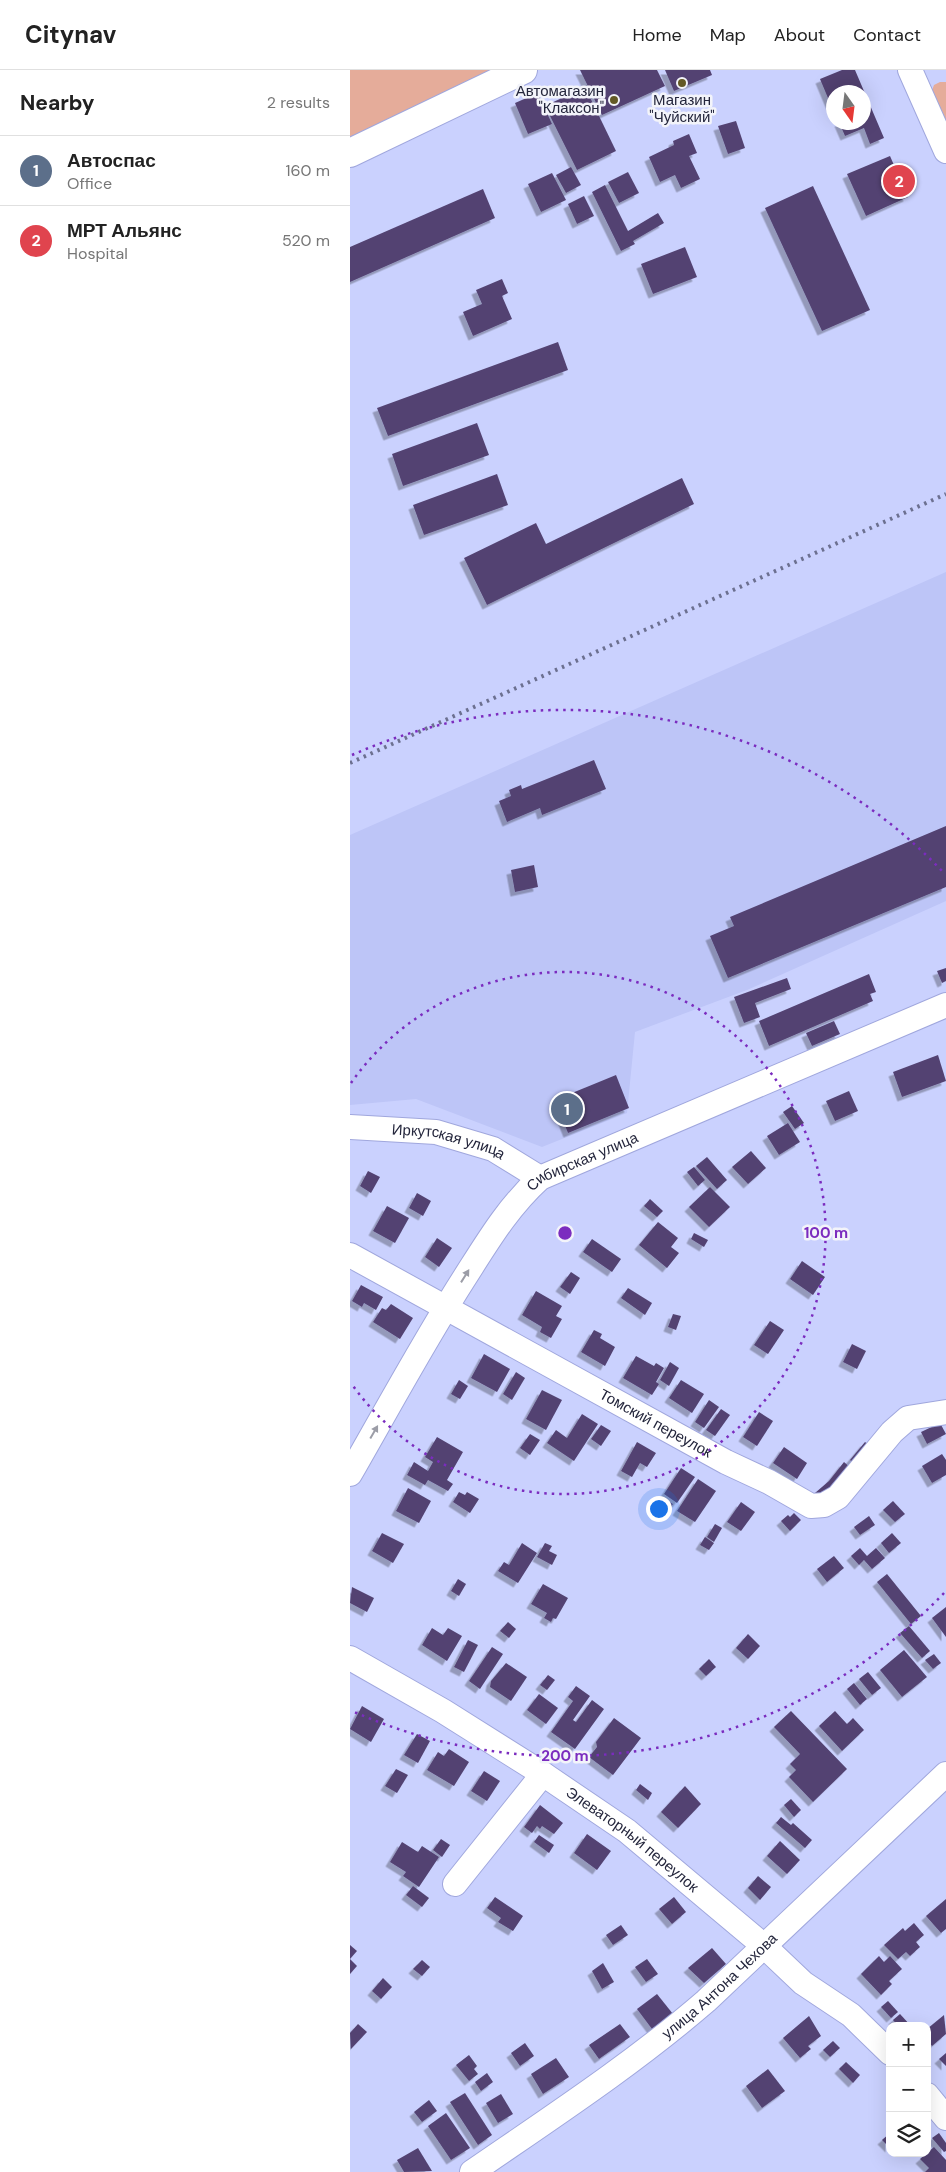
<!DOCTYPE html>
<html lang="en">
<head>
<meta charset="utf-8">
<style>
  :root { --surface:#fff; --page:#f6f6f6; --text:#222; --muted:#767676; --line:#e0e0e0; --accent:#b45309 }
  body { margin:0; font-family:"DM Sans",sans-serif; background:var(--page); color:var(--text) }
  .controls { position:absolute; right:15px; bottom:15px; display:grid; overflow:hidden; border-radius:10px; box-shadow:0 5px 20px #0002 }
  .controls button { width:45px; height:45px; display:grid; place-items:center; padding:0; border:0; border-bottom:1px solid var(--line); background:var(--surface); color:var(--text); font:25px sans-serif }
  .compass { position:absolute; left:476px; top:15px; width:45px; height:45px; border-radius:50%; background:var(--surface); box-shadow:0 5px 20px #0002; rotate:166deg }
  .you { position:absolute; left:308px; top:1438px; width:18px; height:18px; margin:-12px; border:4px solid #fff; border-radius:50%; background:#1a73e8; box-shadow:0 0 0 8px #1a73e833 }
  .badge { display:grid; place-items:center; width:32px; height:32px; border-radius:50%; background:var(--accent); color:#fff; font-size:16px; font-weight:700 }
  .pin { position:absolute; translate:-50% -50%; border:2px solid #fff; box-shadow:0 1px 5px #0006 }
  .list { margin:0; padding:0; list-style:none }
  h2 { display:flex; justify-content:space-between; align-items:center; height:65px; margin:0; padding:0 20px; font-size:21px }
  h2 small { font-size:16px; font-weight:400; color:var(--muted) }
  .list li { display:grid; grid-template-columns:32px 1fr auto; gap:15px; align-items:center; box-sizing:border-box; height:70px; padding:0 20px; border-top:1px solid var(--line) }
  .list b { display:block; font-size:19px; white-space:nowrap }
  .list p { margin:0; font-size:16px; white-space:nowrap; color:var(--muted) }
  .list em { font-size:16px; font-style:normal; color:var(--muted) }
  .icon { flex:none; width:28px; height:28px; fill:none; stroke:currentColor; stroke-width:2; stroke-linecap:round; stroke-linejoin:round }
  .map { position:relative; flex:none; width:596px; height:2102px; overflow:hidden }
  header { display:flex; align-items:center; gap:30px; box-sizing:border-box; height:70px; padding:0 25px; background:var(--surface); border-bottom:1px solid var(--line) }
  header strong { font-size:24px }
  nav { display:flex; gap:28px; margin-inline-start:auto; font-size:18px }
  main { display:flex }
  aside { flex:1; background:var(--surface) }
  .map>svg:first-child { display:block }
  .built { fill:#bdc5f7 }
  .green { fill:#e5ac9a }
  .building { fill:#534372; filter:url(#shadow) }
  .lines { fill:none; stroke-linecap:round; stroke-linejoin:round }
  .minor-casing { stroke:#a0a7dd; stroke-width:26 }
  .major-casing { stroke:#a0a7dd; stroke-width:30 }
  .minor { stroke:#fff; stroke-width:24 }
  .major { stroke:#fff; stroke-width:28 }
  .rail { stroke:#6c7090; stroke-width:4; stroke-dasharray:2.5 5; stroke-linecap:butt }
  .oneway { fill:#9c9da7 }
  .ring { fill:none; stroke:#7b2cbf; stroke-width:2.5; stroke-dasharray:2.5 5 }
  .poi-dot { fill:#635925; stroke:#f3f4fa; stroke-width:2 }
  .labels { text-anchor:middle; stroke-width:5; stroke-linejoin:round; paint-order:stroke }
  .poi-label { font-size:15px; fill:#24263c; stroke:#f3f4fa; text-anchor:end }
  .street-label { font-size:15px; fill:#24263c; stroke:#f3f4fa }
  .centre { fill:#7b2cbf; stroke:#f3f4fa; stroke-width:2.5 }
  .ring-label { font-size:15px; text-anchor:middle; font-weight:bold; fill:#7b2cbf; stroke:#f3f4fa; stroke-width:5; stroke-linejoin:round; paint-order:stroke }
</style>
</head>
<body>
<header>
<strong>Citynav</strong>
<nav><a>Home</a><a>Map</a><a>About</a><a>Contact</a></nav>
</header>
<main>
<aside>
<h2>Nearby<small>2 results</small></h2>
<ul class="list">
<li><span class="badge" style="background:#5c6f8a">1</span><div><b>Автоспас</b><p>Office</p></div><em>160 m</em></li>
<li><span class="badge" style="background:#e0444e">2</span><div><b>МРТ Альянс</b><p>Hospital</p></div><em>520 m</em></li>
</ul>
</aside>
<div class="map">
<svg width="596" height="2102" viewBox="0 0 596 2102">
  <defs>
    <filter id="shadow"><feDropShadow dx="-4.5" dy="4.5" stdDeviation="0" flood-color="#0004"/></filter>
  </defs>
  <rect width="100%" height="100%" fill="#cad1fe"/>
  <polygon class="built" points="596,502 596,831 397,920 285,962 277,1043 192,1077 66,1029 0,1035 0,765"/>
  <g class="green">
    <polygon points="0,0 157,0 0,74"/>
    <polygon points="590,12 596,12 596,59 581,23 584,15"/>
  </g>
  <g class="building">
    <polygon points="230,0 307,0 315,16 252,45"/>
    <polygon points="315,0 360,0 362,5 324,21"/>
    <polygon points="492,0 505,0 534,68 520,74 514,58 495,66 489,52 514,52 514,22 483,22 483,40 470,9"/>
    <polygon points="235,17 266,81 227,100 195,36"/>
    <polygon points="188,23 202,54 178,64 165,33"/>
    <polygon points="386,51 395,78 378,84 368,56"/>
    <polygon points="339,64 347,83 339,86 350,109 331,118 325,105 310,112 299,87 324,75 323,71"/>
    <polygon points="540,86 558,127 516,146 497,104"/>
    <polygon points="221,97 231,115 216,123 206,105"/>
    <polygon points="278,102 289,123 269,133 258,112"/>
    <polygon points="202,103 216,130 191,142 178,114"/>
    <polygon points="255,115 278,161 308,143 314,153 283,171 285,174 271,181 242,122"/>
    <polygon points="463,116 520,240 472,261 415,138"/>
    <polygon points="133,119 145,148 0,212 0,177"/>
    <polygon points="234,126 244,146 227,154 218,134"/>
    <polygon points="335,177 347,207 303,224 291,194"/>
    <polygon points="152,209 158,223 152,226 162,249 123,266 113,242 132,234 126,220"/>
    <polygon points="208,272 218,300 38,366 27,338"/>
    <polygon points="127,353 139,385 53,416 42,384"/>
    <polygon points="147,404 158,435 74,465 63,435"/>
    <polygon points="332,408 344,434 137,535 114,488 186,453 196,474"/>
    <polygon points="244,690 256,719 192,745 190,738 157,752 149,731 161,726 159,720 171,715 172,719"/>
    <polygon points="596,756 596,817 378,908 360,866 384,856 380,847"/>
    <polygon points="184,795 188,817 165,822 161,800"/>
    <polygon points="596,898 596,911 592,913 587,901"/>
    <polygon points="519,904 526,922 520,924 523,931 419,976 409,951"/>
    <polygon points="437,908 441,919 405,933 410,947 394,953 384,927"/>
    <polygon points="484,951 490,964 462,976 456,963"/>
    <polygon points="588,985 596,1011 552,1027 543,1002"/>
    <polygon points="266,1005 279,1038 218,1063 205,1030"/>
    <polygon points="499,1021 508,1041 485,1051 476,1031"/>
    <polygon points="442,1036 454,1053 445,1059 433,1042"/>
    <polygon points="438,1053 450,1072 429,1085 417,1066"/>
    <polygon points="401,1081 416,1098 398,1114 382,1097"/>
    <polygon points="357,1087 377,1110 367,1119 346,1096"/>
    <polygon points="344,1097 355,1110 348,1116 337,1102"/>
    <polygon points="18,1101 30,1107 21,1123 10,1116"/>
    <polygon points="360,1117 380,1137 359,1157 339,1137"/>
    <polygon points="67,1123 81,1131 73,1146 59,1138"/>
    <polygon points="300,1129 313,1141 307,1147 294,1136"/>
    <polygon points="37,1136 59,1148 45,1173 23,1161"/>
    <polygon points="308,1152 328,1168 321,1177 329,1183 317,1198 289,1175"/>
    <polygon points="344,1163 358,1170 354,1177 341,1169"/>
    <polygon points="87,1168 102,1178 89,1197 75,1187"/>
    <polygon points="242,1169 271,1189 262,1202 233,1182"/>
    <polygon points="452,1191 475,1207 463,1225 440,1209"/>
    <polygon points="221,1202 230,1208 220,1224 210,1217"/>
    <polygon points="11,1215 33,1227 26,1240 14,1233 12,1237 2,1231"/>
    <polygon points="278,1218 302,1233 295,1245 271,1228"/>
    <polygon points="186,1221 212,1236 206,1246 212,1249 201,1268 190,1262 192,1257 172,1245"/>
    <polygon points="41,1234 63,1248 50,1269 23,1252 32,1238 36,1240"/>
    <polygon points="323,1244 331,1246 326,1260 318,1257"/>
    <polygon points="420,1251 434,1260 418,1284 404,1275"/>
    <polygon points="244,1260 252,1264 250,1268 265,1277 255,1296 231,1282"/>
    <polygon points="502,1274 516,1281 507,1299 493,1292"/>
    <polygon points="134,1284 160,1299 147,1322 121,1308"/>
    <polygon points="286,1286 304,1296 306,1293 314,1298 306,1312 309,1314 302,1325 273,1308"/>
    <polygon points="320,1292 329,1298 319,1316 310,1310"/>
    <polygon points="166,1302 175,1308 162,1330 153,1324"/>
    <polygon points="109,1310 118,1316 110,1329 101,1324"/>
    <polygon points="331,1310 354,1324 342,1343 319,1328"/>
    <polygon points="192,1320 212,1330 196,1360 176,1349"/>
    <polygon points="359,1330 369,1337 354,1358 345,1352"/>
    <polygon points="371,1339 380,1345 365,1366 356,1360"/>
    <polygon points="409,1342 423,1351 407,1376 393,1367"/>
    <polygon points="232,1344 248,1354 224,1391 197,1373 206,1360 217,1368"/>
    <polygon points="590,1353 596,1364 577,1374 571,1362"/>
    <polygon points="251,1355 261,1361 251,1376 241,1369"/>
    <polygon points="180,1364 190,1370 180,1385 170,1378"/>
    <polygon points="87,1367 113,1382 97,1410 103,1414 98,1421 78,1410 75,1415 57,1405 64,1392 78,1401 83,1392 75,1387"/>
    <polygon points="287,1372 306,1383 297,1397 290,1393 282,1407 271,1401"/>
    <polygon points="515,1372 523,1378 508,1397 500,1390"/>
    <polygon points="434,1377 457,1393 447,1409 423,1393"/>
    <polygon points="592,1384 596,1390 596,1405 582,1413 572,1396"/>
    <polygon points="494,1392 502,1399 473,1429 465,1423 479,1411"/>
    <polygon points="331,1398 345,1407 327,1433 314,1424"/>
    <polygon points="348,1409 366,1421 345,1452 327,1441"/>
    <polygon points="58,1418 81,1431 69,1453 46,1441"/>
    <polygon points="109,1422 115,1425 117,1422 129,1429 120,1443 103,1432"/>
    <polygon points="313,1428 323,1434 317,1443 307,1437"/>
    <polygon points="543,1431 555,1444 545,1452 533,1440"/>
    <polygon points="391,1432 405,1442 391,1461 377,1452"/>
    <polygon points="444,1443 451,1450 440,1461 431,1451 438,1445 440,1447"/>
    <polygon points="519,1446 525,1455 510,1465 504,1457"/>
    <polygon points="365,1454 372,1458 364,1472 357,1467"/>
    <polygon points="32,1463 54,1474 43,1493 22,1481"/>
    <polygon points="542,1463 551,1473 539,1483 531,1473"/>
    <polygon points="355,1467 364,1473 359,1480 350,1475"/>
    <polygon points="172,1473 187,1483 168,1513 148,1501 154,1492 159,1495"/>
    <polygon points="195,1473 202,1476 199,1481 207,1485 202,1495 187,1487"/>
    <polygon points="510,1478 517,1486 526,1478 535,1488 522,1499 514,1490 509,1495 501,1486"/>
    <polygon points="484,1486 494,1498 477,1512 467,1499"/>
    <polygon points="537,1504 571,1546 561,1554 527,1512"/>
    <polygon points="108,1509 116,1514 109,1526 101,1521"/>
    <polygon points="193,1514 218,1528 206,1549 203,1548 201,1552 194,1548 197,1543 181,1534"/>
    <polygon points="2,1517 24,1528 17,1542 0,1533"/>
    <polygon points="596,1537 596,1567 582,1548"/>
    <polygon points="158,1552 166,1559 159,1568 150,1561"/>
    <polygon points="559,1556 580,1581 572,1588 550,1563"/>
    <polygon points="82,1558 93,1565 98,1558 112,1566 97,1591 72,1575"/>
    <polygon points="398,1564 410,1576 398,1589 386,1578"/>
    <polygon points="118,1570 128,1575 114,1602 104,1597"/>
    <polygon points="142,1577 153,1584 130,1619 119,1611"/>
    <polygon points="554,1580 577,1607 552,1627 530,1600"/>
    <polygon points="584,1584 591,1593 583,1599 575,1590"/>
    <polygon points="359,1589 366,1597 356,1606 349,1599"/>
    <polygon points="156,1593 177,1607 161,1631 140,1617 141,1611"/>
    <polygon points="518,1602 531,1618 522,1625 509,1609"/>
    <polygon points="198,1605 205,1610 197,1620 190,1615"/>
    <polygon points="504,1613 517,1629 510,1635 497,1619"/>
    <polygon points="226,1616 240,1626 223,1650 226,1652 242,1630 254,1639 225,1679 201,1662 223,1631 218,1627"/>
    <polygon points="189,1624 208,1638 196,1654 177,1640"/>
    <polygon points="12,1636 34,1649 21,1672 0,1659"/>
    <polygon points="441,1641 497,1699 463,1732 439,1707 446,1700 440,1694 450,1684 424,1657"/>
    <polygon points="485,1641 497,1654 503,1648 514,1660 492,1681 469,1656"/>
    <polygon points="264,1648 291,1668 263,1705 239,1687 247,1677 246,1672"/>
    <polygon points="67,1664 80,1671 68,1693 54,1685"/>
    <polygon points="99,1679 119,1692 104,1716 77,1700 88,1682 94,1686"/>
    <polygon points="46,1699 58,1705 47,1723 35,1716"/>
    <polygon points="134,1701 150,1711 137,1731 121,1721"/>
    <polygon points="290,1714 302,1723 298,1730 286,1720"/>
    <polygon points="335,1716 351,1734 328,1758 311,1742"/>
    <polygon points="441,1729 451,1740 444,1747 434,1735"/>
    <polygon points="190,1735 213,1753 204,1764 192,1756 190,1759 187,1756 182,1763 174,1757"/>
    <polygon points="431,1747 441,1755 443,1753 462,1770 455,1778 426,1753"/>
    <polygon points="237,1764 261,1781 247,1800 224,1783"/>
    <polygon points="189,1765 204,1775 199,1783 184,1772"/>
    <polygon points="91,1769 100,1775 92,1787 83,1780"/>
    <polygon points="430,1771 450,1790 437,1804 417,1786"/>
    <polygon points="52,1772 68,1782 72,1776 89,1787 69,1817 53,1806 56,1802 40,1792"/>
    <polygon points="408,1806 421,1817 410,1830 398,1818"/>
    <polygon points="63,1816 79,1828 72,1837 56,1825"/>
    <polygon points="145,1827 173,1846 163,1861 148,1852 151,1848 137,1838"/>
    <polygon points="324,1827 336,1842 322,1854 309,1839"/>
    <polygon points="596,1829 596,1859 591,1863 576,1846"/>
    <polygon points="564,1853 574,1865 566,1872 570,1877 560,1886 556,1882 548,1889 534,1875 553,1858 555,1861"/>
    <polygon points="271,1855 278,1865 263,1875 256,1865"/>
    <polygon points="0,1875 7,1881 0,1889"/>
    <polygon points="362,1878 376,1894 354,1913 338,1898"/>
    <polygon points="529,1886 534,1892 540,1886 552,1899 539,1911 542,1914 531,1925 511,1904"/>
    <polygon points="0,1889 7,1896 0,1904"/>
    <polygon points="297,1889 308,1904 296,1912 285,1897"/>
    <polygon points="72,1890 80,1897 72,1906 63,1899"/>
    <polygon points="253,1893 264,1912 252,1919 242,1901"/>
    <polygon points="33,1908 42,1917 31,1929 22,1921"/>
    <polygon points="307,1924 323,1944 302,1959 287,1939"/>
    <polygon points="538,1931 548,1942 541,1948 531,1937"/>
    <polygon points="550,1944 561,1956 548,1956 543,1950"/>
    <polygon points="594,1945 596,1964 582,1976 577,1970 577,1959"/>
    <polygon points="459,1946 471,1966 458,1976 461,1979 450,1988 433,1968"/>
    <polygon points="8,1954 17,1962 1,1979 0,1963"/>
    <polygon points="270,1954 280,1967 249,1989 239,1975"/>
    <polygon points="483,1971 490,1978 480,1987 473,1980"/>
    <polygon points="175,1973 184,1986 170,1996 161,1983"/>
    <polygon points="596,1983 596,1996 589,1989"/>
    <polygon points="119,1985 127,1996 124,1999 128,2004 119,2011 106,1995"/>
    <polygon points="206,1988 219,2007 193,2024 181,2004"/>
    <polygon points="496,1992 510,2005 503,2013 489,1999"/>
    <polygon points="418,1999 435,2021 412,2038 396,2016"/>
    <polygon points="137,2003 143,2012 131,2021 125,2012"/>
    <polygon points="115,2023 142,2065 128,2075 100,2032"/>
    <polygon points="151,2024 163,2044 148,2053 136,2033"/>
    <polygon points="79,2030 87,2041 72,2052 64,2042"/>
    <polygon points="96,2043 120,2078 101,2090 78,2056"/>
    <polygon points="540,2063 540,2078 532,2070"/>
    <polygon points="589,2063 596,2073 596,2081 594,2082 582,2068"/>
    <polygon points="584,2077 596,2090 596,2102 575,2102 579,2098 570,2089"/>
    <polygon points="68,2078 82,2101 54,2102 47,2090"/>
  </g>
  <g class="lines">
    <defs>
      <g id="minor">
        <polyline points="560,0 596,81"/>
        <path id="s1" d="M0,1057L86,1062L143,1079L190,1108"/>
        <path id="s2" d="M0,1185L376,1392L419,1412L461,1436L474,1435L488,1427L542,1362L558,1348L596,1342"/>
        <path id="s3" d="M0,1404C38,1338 74,1271 115,1207C138,1171 158,1137 190,1108L596,935"/>
        <path id="s4" d="M0,1588L93,1641L193,1704L277,1761L414,1876L453,1913L501,1945L540,1983"/>
        <polyline points="105,1814 193,1704"/>
        <polyline points="577,2025 596,2048"/>
        <path id="s5" d="M122,2102C202,2047 283,1994 356,1931L596,1704"/>
      </g>
      <polyline id="major" points="0,83 173,0"/>
    </defs>
    <use href="#minor" class="minor-casing"/>
    <use href="#major" class="major-casing"/>
    <use href="#minor" class="minor"/>
    <use href="#major" class="major"/>
    <polyline class="rail" points="0,693 596,424"/>
  </g>
  <defs><path id="oneway-solid" d="M-6-.8H1V-3.2L6.5 0L1 3.2V.8H-6Z" transform="scale(1.25)"/></defs>
  <g class="oneway">
    <use href="#oneway-solid" transform="translate(115 1206) rotate(-58)"/>
    <use href="#oneway-solid" transform="translate(24 1362) rotate(-60)"/>
  </g>
  <g class="ring">
    <path d="M1 1013A261 261 0 1 1 1 1313"/>
    <path d="M594 1523A523 523 0 0 1 2 1641M2 685A523 523 0 0 1 594 803"/>
  </g>
  <g class="poi-dot">
    <circle cx="332" cy="13" r="5"/>
    <circle cx="264" cy="30" r="5"/>
  </g>
  <g class="labels">
    <g class="poi-label">
      <text x="254" y="26">Автомагазин<tspan x="254" dy="17">"Клаксон"</tspan></text>
      <text x="332" y="35" text-anchor="middle">Магазин<tspan x="332" dy="17">"Чуйский"</tspan></text>
    </g>
    <g class="street-label">
      <text dy="5" stroke="none"><textPath href="#s1" startOffset="100">Иркутская улица</textPath></text>
      <text dy="5" stroke="none"><textPath href="#s3" startOffset="398">Сибирская улица</textPath></text>
      <text dy="5" stroke="none"><textPath href="#s2" startOffset="349">Томский переулок</textPath></text>
      <text dy="5" stroke="none"><textPath href="#s4" startOffset="336">Элеваторный переулок</textPath></text>
      <text dy="5" stroke="none"><textPath href="#s5" startOffset="310">улица Антона Чехова</textPath></text>
    </g>
  </g>
  <circle cx="215" cy="1163" r="8" class="centre"/>
  <g class="ring-label">
    <text x="476" y="1168">100 m</text>
    <text x="215" y="1691">200 m</text>
  </g>
</svg>
<div class="controls">
<button>+</button>
<button>−</button>
<button><svg class="icon" aria-label="layers" viewBox="0 0 24 24"><path d="M12 4l9 5-9 5-9-5zM3 14l9 5 9-5"/></svg></button>
</div>
<svg class="compass" viewBox="-18 -18 36 36"><path d="M0-13l5 13h-10z" fill="#e53935"/><path d="M0 13l5-13h-10z" fill="#767676"/></svg>
<div class="you"></div>
<div class="pin badge" style="left:217px;top:1039px;background:#5c6f8a">1</div>
<div class="pin badge" style="left:549px;top:111px;background:#e0444e">2</div>
</div>
</main>
</body>
</html>
